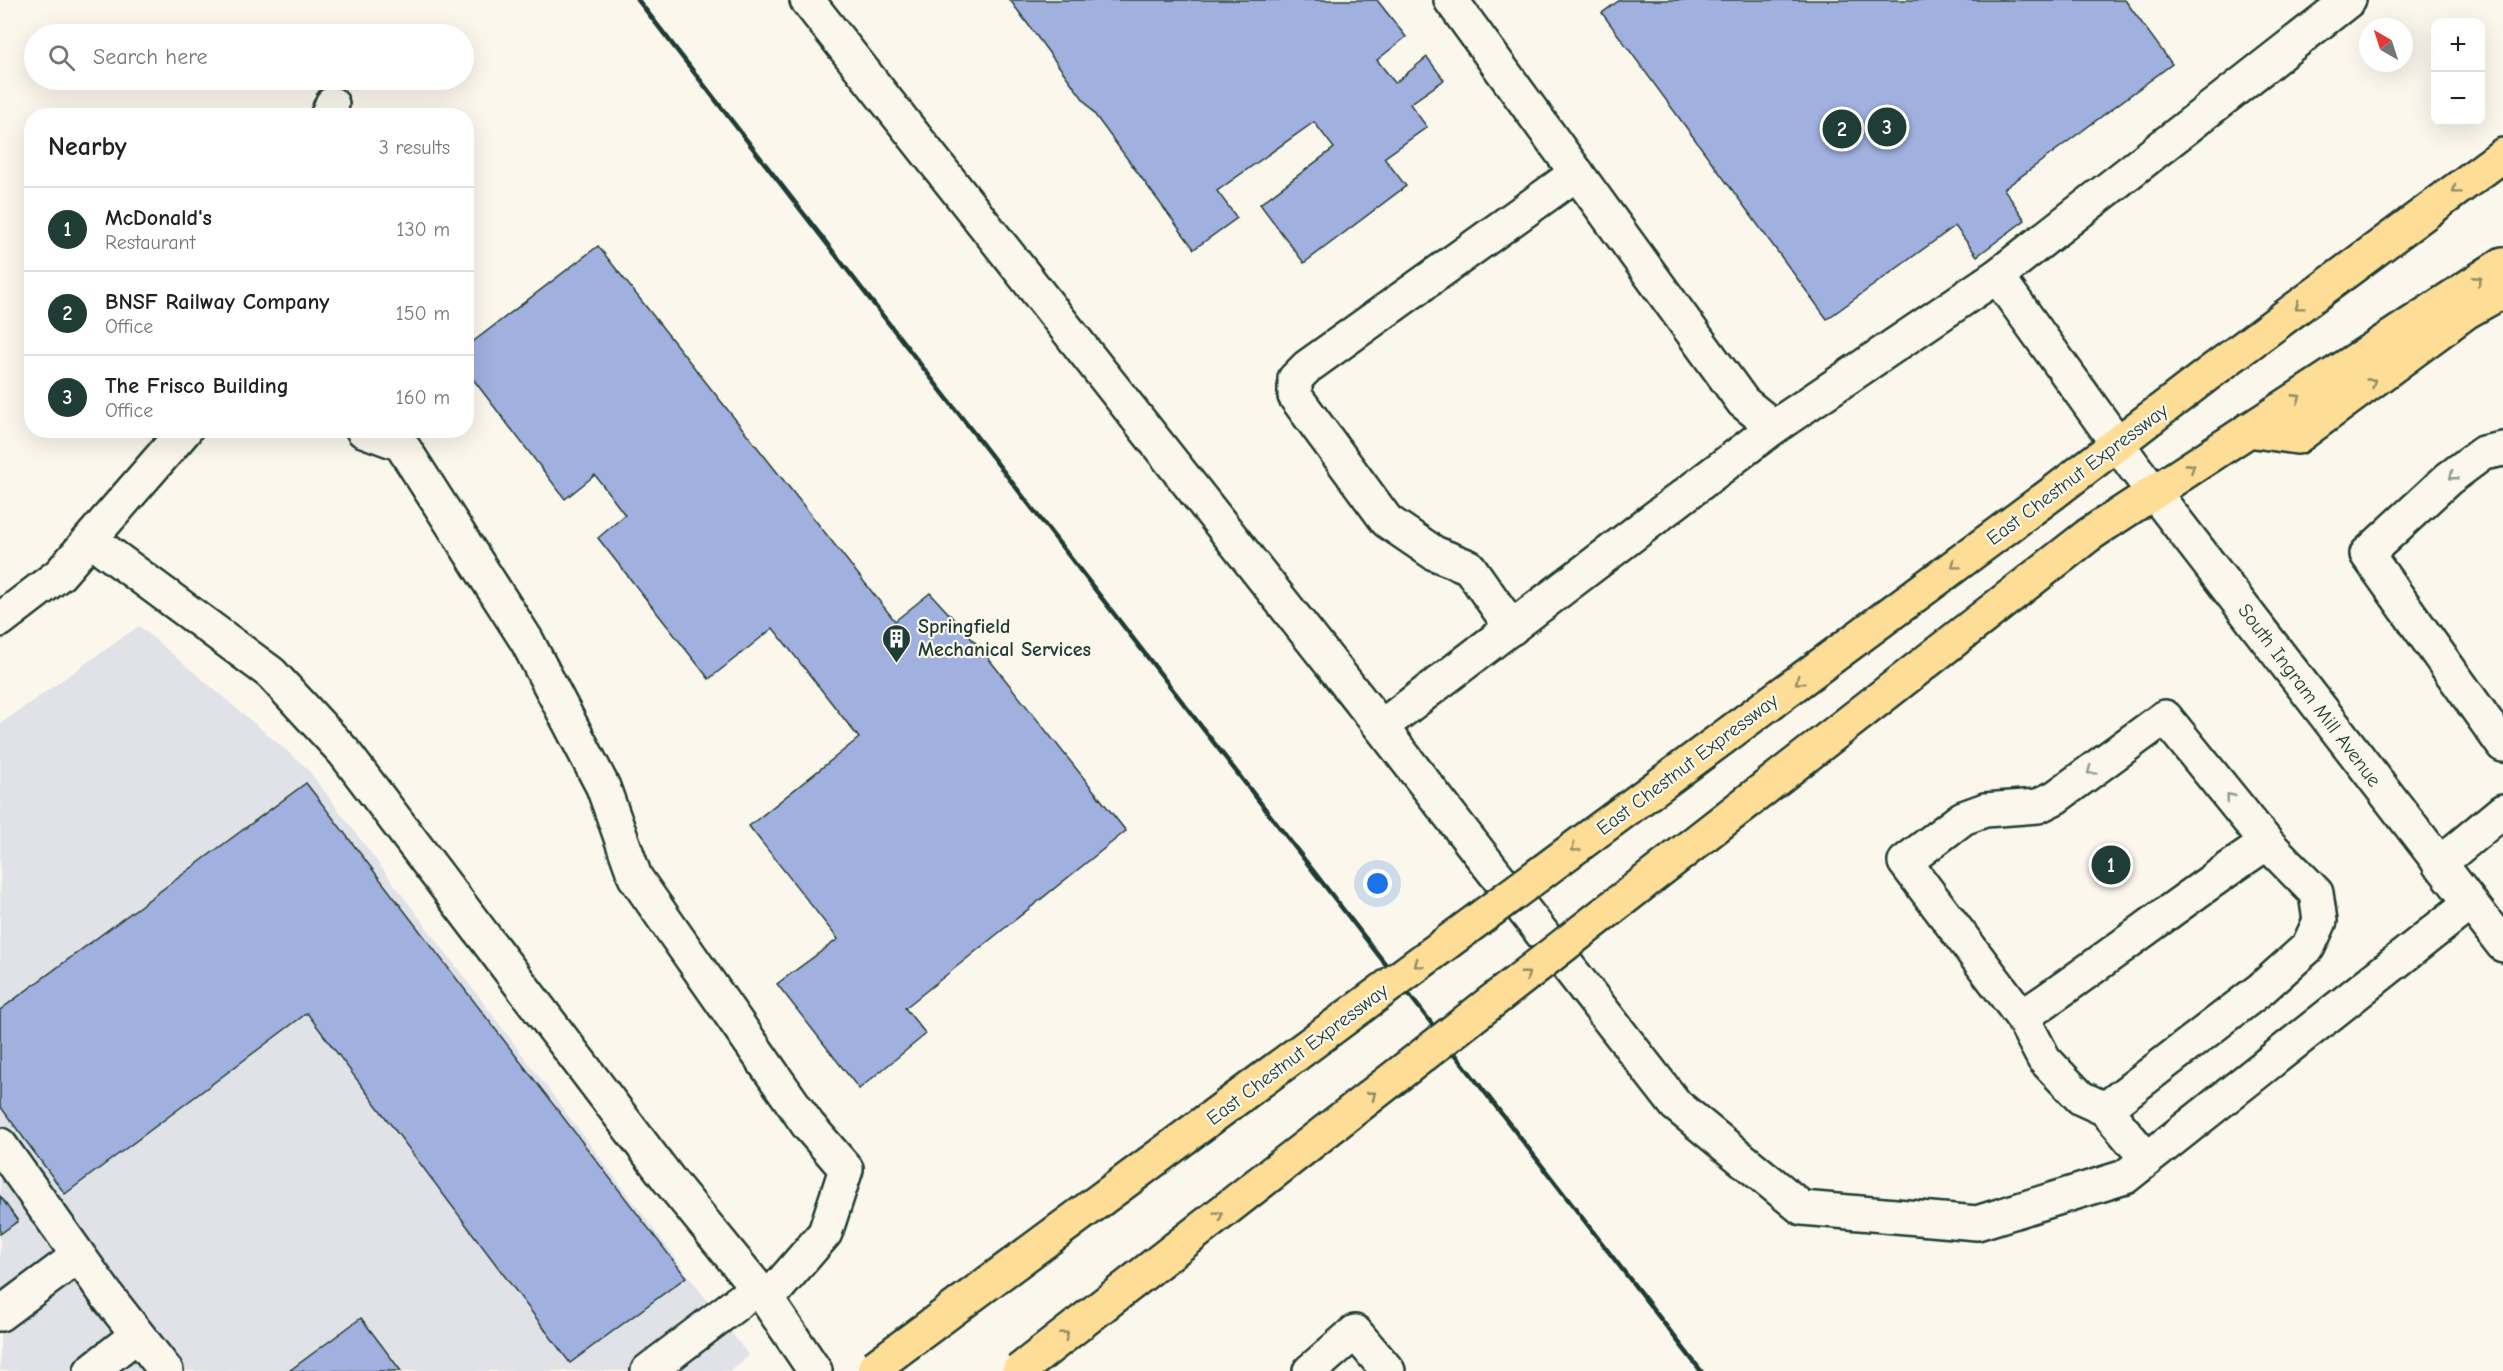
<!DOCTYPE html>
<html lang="en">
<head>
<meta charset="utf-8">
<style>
  :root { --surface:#fff; --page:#f2f2f2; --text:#202124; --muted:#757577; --line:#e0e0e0; --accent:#1f3d34 }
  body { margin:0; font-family:"Comic Neue",sans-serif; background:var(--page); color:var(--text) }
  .controls { position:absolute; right:18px; top:18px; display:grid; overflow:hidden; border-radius:12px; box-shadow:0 6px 24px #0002 }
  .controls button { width:54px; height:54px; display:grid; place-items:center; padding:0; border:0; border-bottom:2px solid var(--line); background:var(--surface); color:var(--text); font:30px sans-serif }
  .compass { position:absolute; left:2359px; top:18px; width:54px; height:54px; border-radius:50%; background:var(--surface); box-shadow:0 6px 24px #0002; rotate:321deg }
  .you { position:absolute; left:1378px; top:884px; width:21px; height:21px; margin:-15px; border:4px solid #fff; border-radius:50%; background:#1a73e8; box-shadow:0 0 0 9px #1a73e833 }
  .badge { display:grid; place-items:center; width:39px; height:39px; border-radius:50%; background:var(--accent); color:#fff; font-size:20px; font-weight:700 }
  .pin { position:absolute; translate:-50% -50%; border:3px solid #fff; box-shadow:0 2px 6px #0006 }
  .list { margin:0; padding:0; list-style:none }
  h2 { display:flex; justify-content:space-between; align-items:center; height:78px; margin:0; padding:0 24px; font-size:26px }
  h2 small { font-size:20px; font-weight:400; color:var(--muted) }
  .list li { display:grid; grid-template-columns:39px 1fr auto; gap:18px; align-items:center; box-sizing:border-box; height:84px; padding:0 24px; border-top:2px solid var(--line) }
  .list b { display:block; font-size:22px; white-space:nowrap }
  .list p { margin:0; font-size:20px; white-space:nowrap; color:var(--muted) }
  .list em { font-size:20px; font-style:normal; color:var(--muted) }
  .icon { flex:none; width:33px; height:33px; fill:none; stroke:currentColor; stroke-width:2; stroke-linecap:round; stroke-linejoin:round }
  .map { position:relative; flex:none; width:2503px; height:1371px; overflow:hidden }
  .search { position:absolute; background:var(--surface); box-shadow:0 6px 24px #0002; left:24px; top:24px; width:450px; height:66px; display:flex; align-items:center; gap:15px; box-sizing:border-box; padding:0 21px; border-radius:33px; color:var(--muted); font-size:22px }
  .panel { position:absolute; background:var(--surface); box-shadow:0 6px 24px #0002; left:24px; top:108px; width:450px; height:330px; border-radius:24px }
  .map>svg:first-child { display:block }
  .built { fill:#e0e2e8 }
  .building { fill:#a0b0df; stroke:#1f3d34; stroke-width:1.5 }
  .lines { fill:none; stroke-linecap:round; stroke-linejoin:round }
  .minor-casing { stroke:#1f3d34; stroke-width:38 }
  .major-casing { stroke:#1f3d34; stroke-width:38 }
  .highway-casing { stroke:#1f3d34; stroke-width:38 }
  .minor { stroke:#fbf7ec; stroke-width:33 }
  .major { stroke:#fedd96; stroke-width:33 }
  .highway { stroke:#fedd96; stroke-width:33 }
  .rail { stroke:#1f3d34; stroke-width:4.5 }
  .major-bridge-casing { stroke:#1f3d34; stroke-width:38; stroke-linecap:butt }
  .major-bridge { stroke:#fedd96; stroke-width:33 }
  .oneway { stroke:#8e8d65 }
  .oneway2 { stroke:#8d9a90 }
  .labels { text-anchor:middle; stroke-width:4.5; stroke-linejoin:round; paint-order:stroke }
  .street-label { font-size:20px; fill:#1f3d34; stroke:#fbf7ec }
  .poi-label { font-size:20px; font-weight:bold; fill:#1f3d34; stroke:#fbf7ec; text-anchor:start }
</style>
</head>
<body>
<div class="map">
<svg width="2503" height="1371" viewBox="0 0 2503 1371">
  <rect width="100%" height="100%" fill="#fbf7ec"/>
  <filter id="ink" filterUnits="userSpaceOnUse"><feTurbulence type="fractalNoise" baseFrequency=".0167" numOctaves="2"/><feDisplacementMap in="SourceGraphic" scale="12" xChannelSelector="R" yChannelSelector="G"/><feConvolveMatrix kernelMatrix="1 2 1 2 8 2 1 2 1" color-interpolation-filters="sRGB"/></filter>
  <g filter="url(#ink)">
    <polygon class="built" points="139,626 306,767 749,1356 729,1371 0,1371 0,724"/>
    <g class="building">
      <polygon points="1010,0 1377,0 1406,37 1377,60 1395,83 1427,57 1444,80 1410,104 1427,127 1384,158 1406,186 1304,263 1260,204 1334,148 1314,122 1217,191 1237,218 1194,249"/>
      <polygon points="1620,0 2125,0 2172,64 2004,189 2025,220 1977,256 1955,226 1827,319 1602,13"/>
      <polygon points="598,246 895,621 930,593 980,648 1126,831 905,1008 926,1034 859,1089 777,984 838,939 749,826 859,738 773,628 709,679 598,538 625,515 595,475 565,499 466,370 466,347"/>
      <polygon points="306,783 686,1277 570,1363 307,1013 65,1194 0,1106 0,1010"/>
      <polygon points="0,1196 18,1221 0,1234"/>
      <polygon points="361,1318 401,1371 289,1371"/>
    </g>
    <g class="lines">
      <defs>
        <g id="minor">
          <polyline points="807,0 1381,727 1676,1105 1802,1208 1977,1223 2125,1177 2469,904"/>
          <polyline points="1451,0 1743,402 1774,427"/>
          <polyline points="327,116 332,104"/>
          <polyline points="1997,276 2135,468 2503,945"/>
          <polyline points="363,430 401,444 527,641 603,787 635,877 808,1125 846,1169 825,1233 767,1300"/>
          <polyline points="2503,449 2483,453 2448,479 2367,554 2503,745"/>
          <polyline points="91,540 271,673 344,752 669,1180 767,1300 815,1371"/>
          <polyline points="0,620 60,574 185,430"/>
          <polyline points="1512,628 1469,567 1434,553 1387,521 1295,396 1295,379 1307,367 1577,173"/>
          <polyline points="1381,727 1774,427 1997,276 2349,0"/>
          <polyline points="2439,864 2503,811"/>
          <path d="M2022,1017C2105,962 2183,898 2267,843"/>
          <polyline points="2105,1109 2261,989 2308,947 2320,921 2316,893 2267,843 2165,717 2056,797 2038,806 1985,810 1963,818 1905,862 2022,1017 2044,1059 2081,1098 2105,1109 2147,1159"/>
          <polyline points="0,1145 108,1297 166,1371"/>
          <polyline points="0,1314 78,1256"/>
          <polyline points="91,1371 137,1335"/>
          <polyline points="648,1371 757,1288"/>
          <polyline points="1310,1371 1355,1332 1388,1371"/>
        </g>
        <g id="major">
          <polyline points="2053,493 2208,374 2503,155"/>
          <polyline points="2090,534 2503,264"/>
        </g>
        <polyline id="highway" points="2248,430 2297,437 2466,312 2503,291"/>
      </defs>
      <use href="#minor" class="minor-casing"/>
      <use href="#major" class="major-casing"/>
      <use href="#highway" class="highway-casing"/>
      <use href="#minor" class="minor"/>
      <use href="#major" class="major"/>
      <use href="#highway" class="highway"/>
      <polyline class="rail" points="638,0 1701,1371"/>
      <defs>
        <g id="major-bridge">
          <polyline points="875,1367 2053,493"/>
          <polyline points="1019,1371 2090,534"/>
        </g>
      </defs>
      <use href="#major-bridge" class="major-bridge-casing"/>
      <use href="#major-bridge" class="major-bridge"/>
    </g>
    <defs><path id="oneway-chevron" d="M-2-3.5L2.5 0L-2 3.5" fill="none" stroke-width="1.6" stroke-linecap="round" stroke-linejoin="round" transform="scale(1.5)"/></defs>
    <g class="oneway">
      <use href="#oneway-chevron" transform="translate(2456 190) rotate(143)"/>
      <use href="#oneway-chevron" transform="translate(2478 280) rotate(-33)"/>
      <use href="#oneway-chevron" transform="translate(2299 306) rotate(143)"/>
      <use href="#oneway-chevron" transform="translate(2372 382) rotate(-36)"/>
      <use href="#oneway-chevron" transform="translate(2297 398) rotate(-33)"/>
      <use href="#oneway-chevron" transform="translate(2191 467) rotate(-33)"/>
      <use href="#oneway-chevron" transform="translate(1955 565) rotate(143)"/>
      <use href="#oneway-chevron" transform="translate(1799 681) rotate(143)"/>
      <use href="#oneway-chevron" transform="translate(1575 848) rotate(143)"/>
      <use href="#oneway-chevron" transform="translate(1418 964) rotate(143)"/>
      <use href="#oneway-chevron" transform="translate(1526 975) rotate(-38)"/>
      <use href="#oneway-chevron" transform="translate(1372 1095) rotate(-38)"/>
      <use href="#oneway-chevron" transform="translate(1219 1215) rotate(-38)"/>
      <use href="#oneway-chevron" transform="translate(1065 1335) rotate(-38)"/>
    </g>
    <g class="oneway2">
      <use href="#oneway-chevron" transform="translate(2453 476) rotate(142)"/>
      <use href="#oneway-chevron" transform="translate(2091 771) rotate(143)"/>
      <use href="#oneway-chevron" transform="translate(2230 797) rotate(-129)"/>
    </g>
  </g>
  <defs>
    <symbol id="building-pin" viewBox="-11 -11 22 30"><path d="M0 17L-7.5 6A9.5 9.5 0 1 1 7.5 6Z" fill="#1f3d34" stroke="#fbf7ec"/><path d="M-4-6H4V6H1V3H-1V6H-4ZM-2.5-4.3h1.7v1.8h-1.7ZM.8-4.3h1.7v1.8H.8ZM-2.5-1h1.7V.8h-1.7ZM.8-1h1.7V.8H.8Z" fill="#fff"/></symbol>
  </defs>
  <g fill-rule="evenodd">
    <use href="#building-pin" x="880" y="622" width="33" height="45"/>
  </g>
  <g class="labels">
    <g class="street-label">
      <text transform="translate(2077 474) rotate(-37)" y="7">East Chestnut Expressway</text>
      <text transform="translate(2310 695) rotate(53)" y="7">South Ingram Mill Avenue</text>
      <text transform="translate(1687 764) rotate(-37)" y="7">East Chestnut Expressway</text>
      <text transform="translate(1297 1054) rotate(-37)" y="7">East Chestnut Expressway</text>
    </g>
    <g class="poi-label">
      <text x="918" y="633">Springfield<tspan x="918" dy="23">Mechanical Services</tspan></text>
    </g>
  </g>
</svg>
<div class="controls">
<button>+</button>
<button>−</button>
</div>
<svg class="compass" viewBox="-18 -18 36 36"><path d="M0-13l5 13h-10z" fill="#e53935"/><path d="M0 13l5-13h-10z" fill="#757577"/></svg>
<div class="you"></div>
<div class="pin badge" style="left:2111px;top:865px">1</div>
<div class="pin badge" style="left:1842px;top:129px">2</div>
<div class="pin badge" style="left:1887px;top:127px">3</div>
<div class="search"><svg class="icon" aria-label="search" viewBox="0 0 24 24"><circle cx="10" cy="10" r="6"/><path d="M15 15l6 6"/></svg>Search here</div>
<section class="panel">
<h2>Nearby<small>3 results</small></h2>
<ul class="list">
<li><span class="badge">1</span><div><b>McDonald's</b><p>Restaurant</p></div><em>130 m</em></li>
<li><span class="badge">2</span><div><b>BNSF Railway Company</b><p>Office</p></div><em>150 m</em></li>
<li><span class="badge">3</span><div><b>The Frisco Building</b><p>Office</p></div><em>160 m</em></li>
</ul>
</section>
</div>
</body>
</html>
